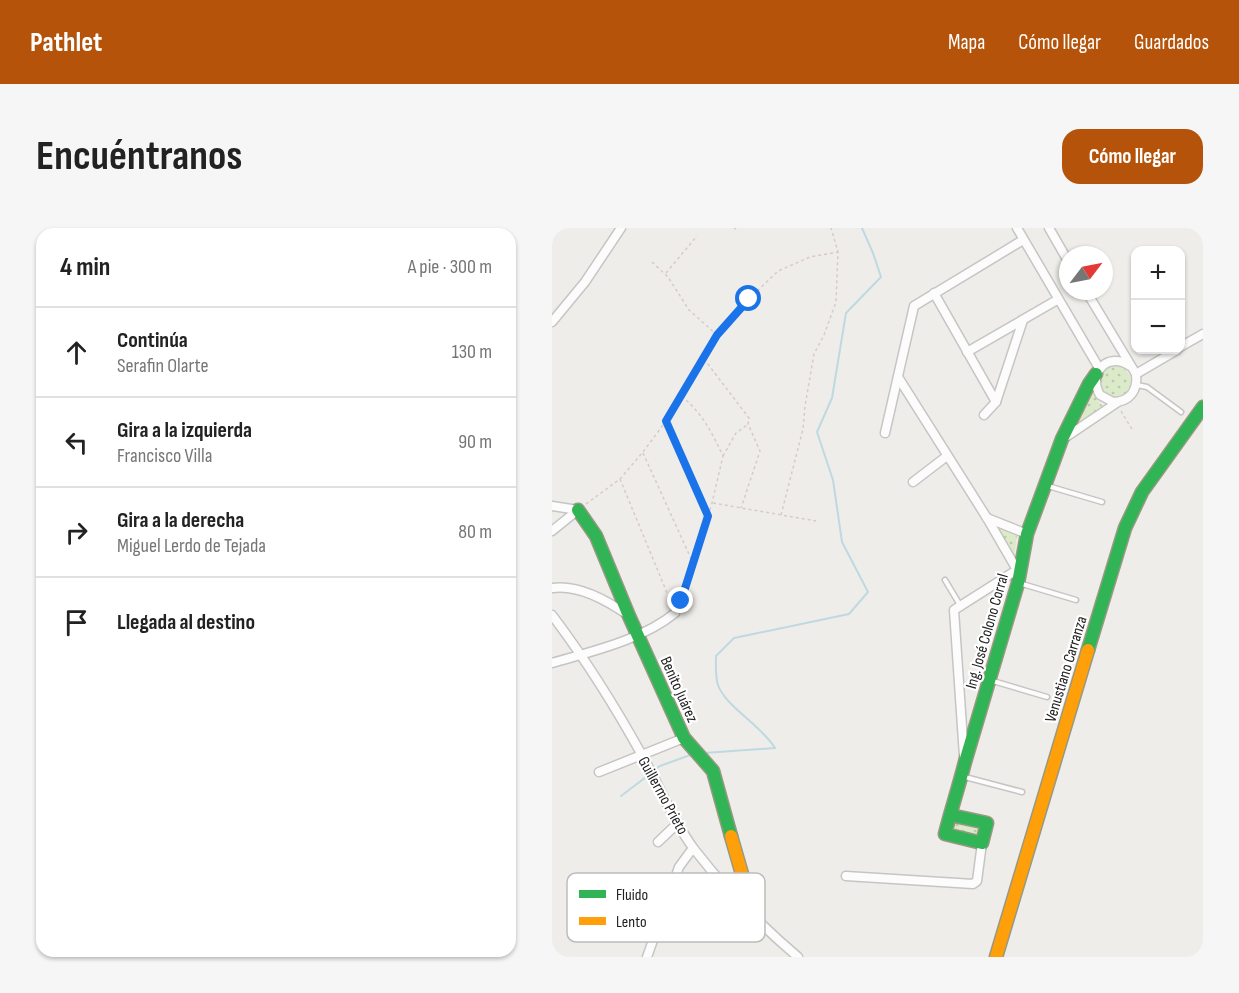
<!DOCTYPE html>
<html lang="es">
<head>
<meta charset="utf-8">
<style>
  :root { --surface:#fff; --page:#f6f6f6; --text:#222; --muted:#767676; --line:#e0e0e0; --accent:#b45309 }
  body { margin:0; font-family:"Sofia Sans Condensed",sans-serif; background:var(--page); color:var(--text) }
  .controls { position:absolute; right:18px; top:18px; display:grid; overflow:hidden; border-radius:12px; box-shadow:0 2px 4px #0004 }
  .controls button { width:54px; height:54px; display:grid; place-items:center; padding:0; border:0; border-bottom:2px solid var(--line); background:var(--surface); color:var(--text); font:30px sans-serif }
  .compass { position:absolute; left:507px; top:18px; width:54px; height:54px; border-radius:50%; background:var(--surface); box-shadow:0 2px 4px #0004; rotate:58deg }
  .stop { position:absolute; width:18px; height:18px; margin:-14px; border:4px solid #1a73e8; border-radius:50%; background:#fff }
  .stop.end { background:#1a73e8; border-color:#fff; box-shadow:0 2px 6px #0008 }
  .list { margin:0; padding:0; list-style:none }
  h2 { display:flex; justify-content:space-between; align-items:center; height:78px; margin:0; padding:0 24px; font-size:26px }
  h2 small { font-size:20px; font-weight:400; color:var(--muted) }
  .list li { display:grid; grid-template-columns:39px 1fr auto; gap:18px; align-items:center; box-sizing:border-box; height:90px; padding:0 24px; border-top:2px solid var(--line) }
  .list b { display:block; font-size:22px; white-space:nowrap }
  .list p { margin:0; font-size:20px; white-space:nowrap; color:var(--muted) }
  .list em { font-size:20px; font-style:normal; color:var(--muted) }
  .icon { flex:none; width:33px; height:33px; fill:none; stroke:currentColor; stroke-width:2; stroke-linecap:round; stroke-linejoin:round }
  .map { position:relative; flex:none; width:651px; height:729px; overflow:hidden; border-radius:18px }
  header { display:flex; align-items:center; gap:36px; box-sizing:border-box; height:84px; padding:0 30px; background:var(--accent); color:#fff }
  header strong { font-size:28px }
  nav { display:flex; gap:33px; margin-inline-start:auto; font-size:21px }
  .intro { display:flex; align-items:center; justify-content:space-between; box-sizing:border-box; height:144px; padding:0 36px }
  h1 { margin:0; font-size:42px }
  .button { padding:15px 27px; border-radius:18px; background:var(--accent); color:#fff; font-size:21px; font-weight:700 }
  main { display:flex; gap:36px; padding:0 36px }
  aside { flex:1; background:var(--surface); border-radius:18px; box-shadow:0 2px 4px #0004 }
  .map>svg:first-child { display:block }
  .grass { fill:url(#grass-dots) }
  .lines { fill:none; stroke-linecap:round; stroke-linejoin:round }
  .stream { stroke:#bed9e1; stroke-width:2 }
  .lane-casing { stroke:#c6c5c4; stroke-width:7 }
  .street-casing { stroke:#c6c5c4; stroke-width:11 }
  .fast-casing { stroke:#979982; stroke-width:15 }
  .slow-casing { stroke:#979982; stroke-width:15 }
  .path { stroke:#d8cac8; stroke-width:1.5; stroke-dasharray:3 3; stroke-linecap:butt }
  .lane { stroke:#fdfcfc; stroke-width:4 }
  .street { stroke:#fdfcfc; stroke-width:8 }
  .fast { stroke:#30b455; stroke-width:12 }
  .slow { stroke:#ff9f0a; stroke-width:12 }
  .route { stroke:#1a73e8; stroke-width:8 }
  .labels { text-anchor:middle; stroke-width:4.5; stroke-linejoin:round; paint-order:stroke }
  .street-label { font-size:16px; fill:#212121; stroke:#fff }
  .key { fill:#fff; stroke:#bcbcbc; stroke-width:1.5 }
  .key-label { font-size:16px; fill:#212121 }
</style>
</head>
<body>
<header>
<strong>Pathlet</strong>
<nav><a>Mapa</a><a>Cómo llegar</a><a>Guardados</a></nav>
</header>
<div class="intro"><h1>Encuéntranos</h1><a class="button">Cómo llegar</a></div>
<main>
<aside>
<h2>4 min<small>A pie · 300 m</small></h2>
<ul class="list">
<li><svg class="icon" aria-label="ahead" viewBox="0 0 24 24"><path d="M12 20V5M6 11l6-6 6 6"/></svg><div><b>Continúa</b><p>Serafin Olarte</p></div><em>130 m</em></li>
<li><svg class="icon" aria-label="left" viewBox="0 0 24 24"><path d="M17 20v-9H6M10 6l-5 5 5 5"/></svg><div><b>Gira a la izquierda</b><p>Francisco Villa</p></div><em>90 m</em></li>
<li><svg class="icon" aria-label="right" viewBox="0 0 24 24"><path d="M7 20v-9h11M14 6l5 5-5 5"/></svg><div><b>Gira a la derecha</b><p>Miguel Lerdo de Tejada</p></div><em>80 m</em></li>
<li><svg class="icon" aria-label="arrive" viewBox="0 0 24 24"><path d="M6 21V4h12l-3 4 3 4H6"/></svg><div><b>Llegada al destino</b></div></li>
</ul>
</aside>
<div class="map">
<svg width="651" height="729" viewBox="0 0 651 729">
  <defs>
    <pattern id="grass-dots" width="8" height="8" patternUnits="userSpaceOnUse" patternTransform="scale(1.5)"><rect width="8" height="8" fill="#dbebca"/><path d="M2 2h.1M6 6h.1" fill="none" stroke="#bcc9ad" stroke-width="1.8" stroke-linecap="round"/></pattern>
  </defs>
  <rect width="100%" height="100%" fill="#efedea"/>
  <g class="grass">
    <circle cx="563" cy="154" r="16"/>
    <polygon points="539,161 545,172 551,178 524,198"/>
    <polygon points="443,298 465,307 462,331"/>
    <polygon points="401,595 428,601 425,609 399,603"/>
  </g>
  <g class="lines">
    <g class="stream">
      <path d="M152,525L223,520C209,497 173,478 166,457C163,448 164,437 164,428L182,410L297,386L316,364L290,314L281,252L265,204L280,170L294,85L329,49L321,25L310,0"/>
      <polyline points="102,542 108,538 141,526"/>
      <polyline points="69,568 98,546"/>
    </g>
    <defs>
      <g id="lane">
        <polyline points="585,157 595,159 629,184"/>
        <polyline points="496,258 550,274"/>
        <polyline points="393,352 408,377"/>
        <polyline points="467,355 524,372"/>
        <polyline points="441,453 495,469"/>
        <polyline points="413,549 470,564"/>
      </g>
      <g id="street">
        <polyline points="465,0 547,140"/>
        <polyline points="497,0 516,33"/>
        <path d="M534,63L584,146C586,162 578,174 561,174L548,167C535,145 556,123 578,138"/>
        <polyline points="382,65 444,174"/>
        <polyline points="0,94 33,54 69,0"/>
        <polyline points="628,119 651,106"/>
        <polyline points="415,124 505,72"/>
        <polyline points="584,146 625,122"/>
        <polyline points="346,149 435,290 468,347"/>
        <polyline points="432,187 444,174 471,92"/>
        <polyline points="333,205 362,78 471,12"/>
        <polyline points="511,211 566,174"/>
        <polyline points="361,254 395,228"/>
        <polyline points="0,278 26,282"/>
        <polyline points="435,290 475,306"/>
        <polyline points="0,303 26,282"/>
        <path d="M0,360C26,356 56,373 76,387"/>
        <path d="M0,387C34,432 64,480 91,529C108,559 121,593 142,621C173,661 207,696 246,729"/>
        <path d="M0,435C41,423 90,412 123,385"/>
        <polyline points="412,528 402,382 465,342"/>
        <polyline points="47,544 132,510"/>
        <polyline points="106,614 126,595"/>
        <polyline points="294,648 421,656 425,653 430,615"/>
        <polyline points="95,729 127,639 141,620"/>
      </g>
      <g id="fast">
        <polyline points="26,282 44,308 77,388 132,510 161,543 179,608"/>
        <polyline points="536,422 573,300 590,264 651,179"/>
        <path d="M398,587L435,595L430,615L393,606C399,582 407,558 413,534L466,355L475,306L510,211L537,156L544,146"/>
      </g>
      <g id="slow">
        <polyline points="179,608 203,691"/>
        <polyline points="444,729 536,422"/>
      </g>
    </defs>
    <use href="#lane" class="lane-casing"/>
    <use href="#street" class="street-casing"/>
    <use href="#fast" class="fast-casing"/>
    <use href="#slow" class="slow-casing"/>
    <g class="path">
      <polyline points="182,0 184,1"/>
      <polyline points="100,34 116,49 137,82 165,107"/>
      <polyline points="114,45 145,8"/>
      <polyline points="152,131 197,190 196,196 208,223 189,280"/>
      <polyline points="569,183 581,203"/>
      <polyline points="114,194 156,288"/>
      <polyline points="91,225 141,335"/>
      <polyline points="171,228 184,205 195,197"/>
      <polyline points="68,251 120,377"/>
      <polyline points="161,275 264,293"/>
      <polyline points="34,276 68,251 91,224 114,193 165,107 197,71 226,43 258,29 286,24"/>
      <polyline points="229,287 251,201 253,178 262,126 272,107 284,74 286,24 279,0"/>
      <path d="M126,379L160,275L171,228C160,205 150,184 129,168"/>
    </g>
    <use href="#lane" class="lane"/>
    <use href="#street" class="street"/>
    <use href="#fast" class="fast"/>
    <use href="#slow" class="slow"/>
  </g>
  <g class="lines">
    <polyline class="route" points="129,373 156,288 114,193 165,107 197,71"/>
  </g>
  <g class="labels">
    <g class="street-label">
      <text transform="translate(434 403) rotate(-74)" y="6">Ing. José Colono Corral</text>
      <text transform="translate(513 441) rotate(-73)" y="6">Venustiano Carranza</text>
      <text transform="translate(128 461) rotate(66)" y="6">Benito Juárez</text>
      <text transform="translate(112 567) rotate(61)" y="6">Guillermo Prieto</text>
    </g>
  </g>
  <rect x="15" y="645" width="198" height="69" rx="9" class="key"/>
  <rect x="27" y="662" width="27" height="8" fill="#30b455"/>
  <rect x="27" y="689" width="27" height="8" fill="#ff9f0a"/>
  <g class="key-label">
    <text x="64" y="672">Fluido</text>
    <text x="64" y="699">Lento</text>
  </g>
</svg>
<div class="controls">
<button>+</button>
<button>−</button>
</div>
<svg class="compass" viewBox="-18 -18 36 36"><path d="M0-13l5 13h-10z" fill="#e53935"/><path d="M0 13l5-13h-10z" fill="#767676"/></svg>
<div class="stop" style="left:197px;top:71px"></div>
<div class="stop end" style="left:129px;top:373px"></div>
</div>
</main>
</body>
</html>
